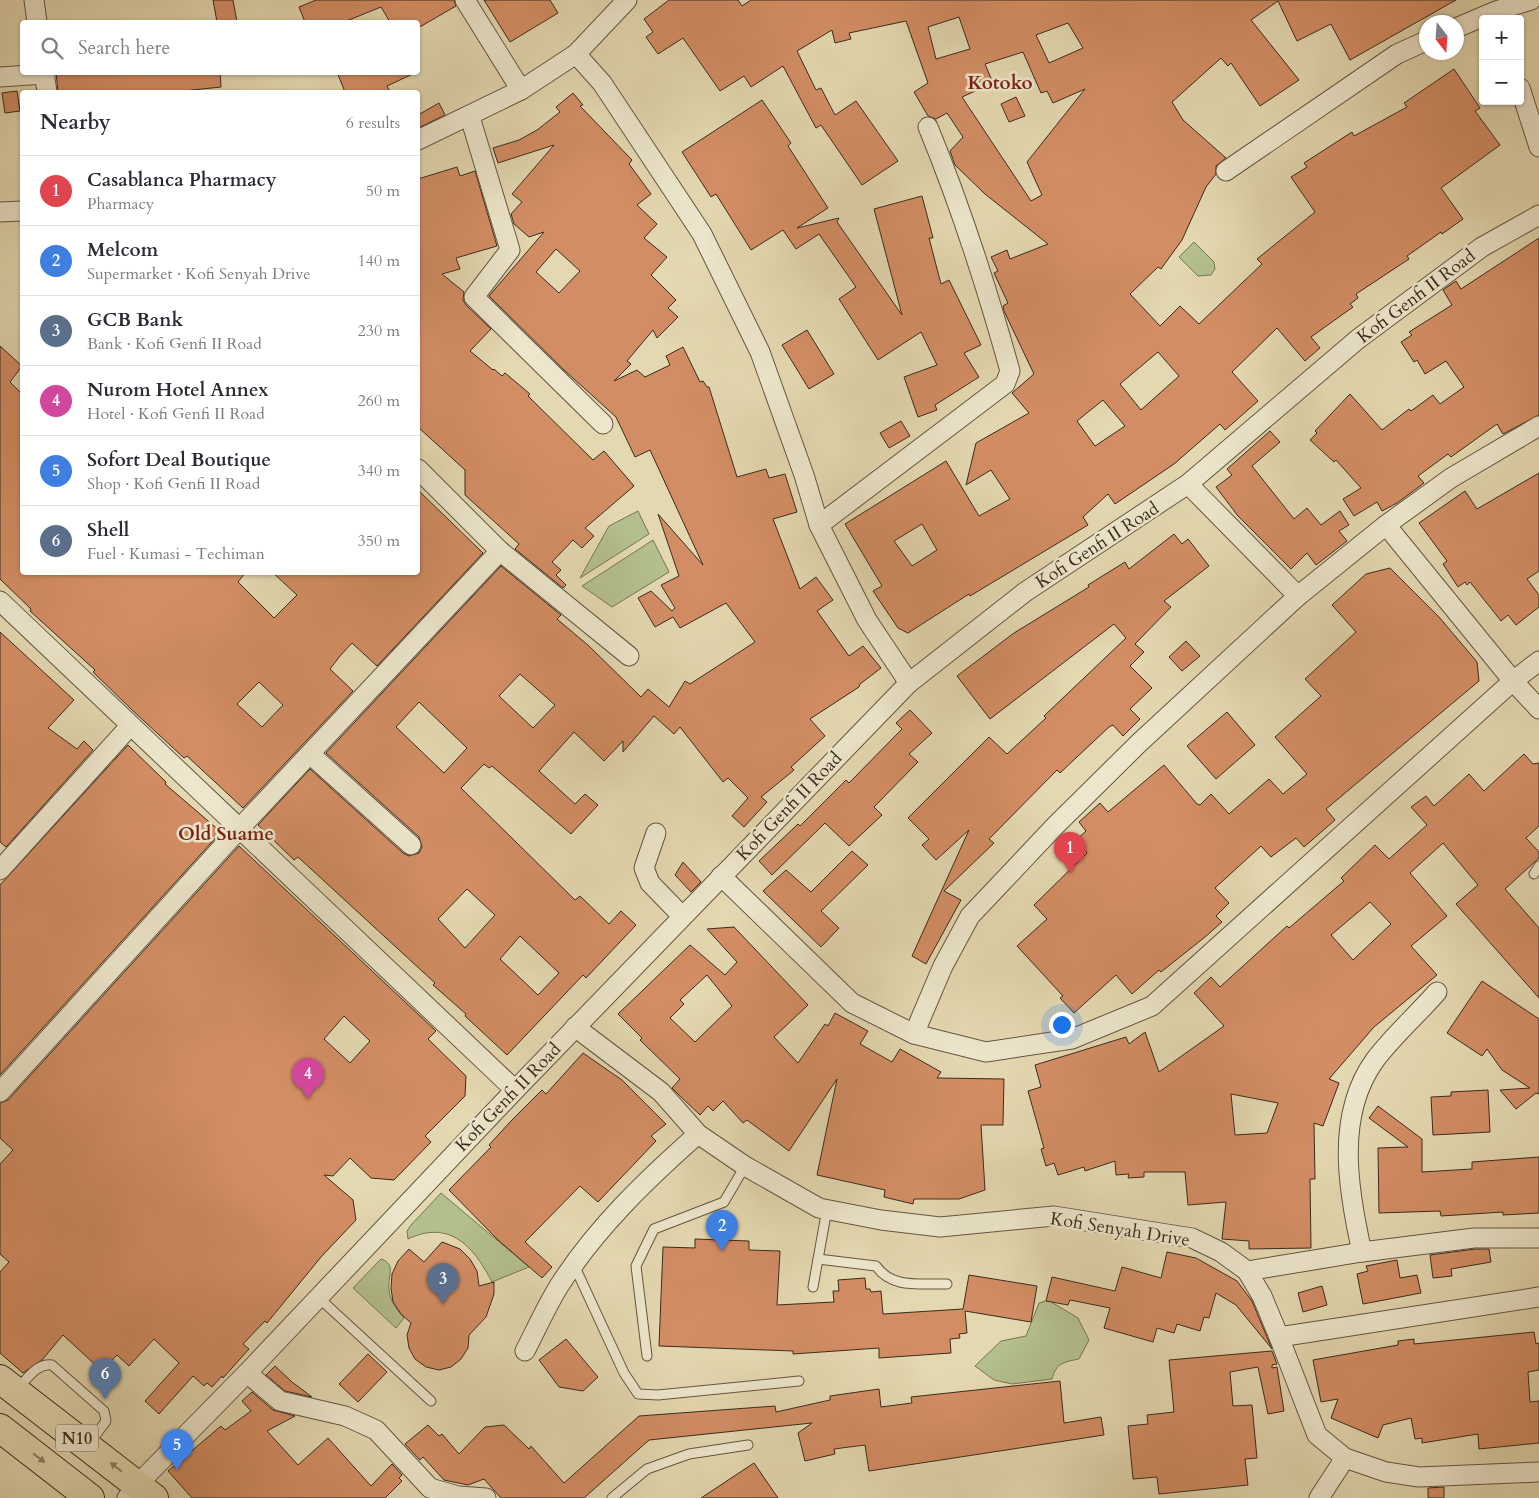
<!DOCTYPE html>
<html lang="en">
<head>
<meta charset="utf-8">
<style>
  :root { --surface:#fff; --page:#f2f2f3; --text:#2b2b33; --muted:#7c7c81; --line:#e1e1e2; --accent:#2563eb }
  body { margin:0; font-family:Cardo,serif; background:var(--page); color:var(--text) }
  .controls { position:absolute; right:15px; top:15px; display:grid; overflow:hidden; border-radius:5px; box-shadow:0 1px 4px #0004 }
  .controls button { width:45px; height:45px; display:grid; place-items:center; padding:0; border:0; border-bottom:1px solid var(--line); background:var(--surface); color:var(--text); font:25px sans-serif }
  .compass { position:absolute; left:1419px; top:15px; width:45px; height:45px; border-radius:50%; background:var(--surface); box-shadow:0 1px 4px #0004; rotate:163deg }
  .you { position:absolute; left:1061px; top:1024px; width:18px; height:18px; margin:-12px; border:4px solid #fff; border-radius:50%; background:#1a73e8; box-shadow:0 0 0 8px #1a73e833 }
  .badge { display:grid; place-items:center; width:32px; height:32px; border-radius:50%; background:var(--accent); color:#fff; font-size:16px; font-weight:700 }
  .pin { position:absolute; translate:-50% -41px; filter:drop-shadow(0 1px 2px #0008) }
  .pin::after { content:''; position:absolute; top:26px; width:18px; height:15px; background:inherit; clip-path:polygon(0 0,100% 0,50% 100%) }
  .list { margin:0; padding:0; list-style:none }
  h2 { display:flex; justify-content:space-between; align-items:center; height:65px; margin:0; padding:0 20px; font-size:21px }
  h2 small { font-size:16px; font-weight:400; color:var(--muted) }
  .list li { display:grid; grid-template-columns:32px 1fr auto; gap:15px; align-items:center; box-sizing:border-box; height:70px; padding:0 20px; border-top:1px solid var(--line) }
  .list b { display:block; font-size:19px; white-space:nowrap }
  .list p { margin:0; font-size:16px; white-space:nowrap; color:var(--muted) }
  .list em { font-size:16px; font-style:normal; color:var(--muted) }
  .icon { flex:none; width:28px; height:28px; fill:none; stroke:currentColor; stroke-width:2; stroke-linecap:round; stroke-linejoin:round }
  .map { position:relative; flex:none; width:1539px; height:1498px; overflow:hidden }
  .search { position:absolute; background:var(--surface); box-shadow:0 1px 4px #0004; left:20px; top:20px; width:400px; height:55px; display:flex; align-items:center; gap:12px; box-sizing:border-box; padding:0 18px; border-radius:5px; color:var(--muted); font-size:19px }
  .panel { position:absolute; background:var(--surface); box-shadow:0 1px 4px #0004; left:20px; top:90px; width:400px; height:485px; border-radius:5px }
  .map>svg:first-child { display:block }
  .green { fill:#b3bf8c; stroke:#767554 }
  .building { fill:#d38d64; stroke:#3a2b1d; fill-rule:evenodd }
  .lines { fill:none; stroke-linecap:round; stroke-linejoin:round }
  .service-casing { stroke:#645642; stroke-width:11 }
  .minor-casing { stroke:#645642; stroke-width:21 }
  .trunk-casing { stroke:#3a2b1d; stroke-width:30 }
  .service { stroke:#ede6cc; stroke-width:9 }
  .minor { stroke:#ede6cc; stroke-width:19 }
  .trunk { stroke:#e4d8b0; stroke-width:28 }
  .oneway { fill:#8f8266 }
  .labels { text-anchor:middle; stroke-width:5; stroke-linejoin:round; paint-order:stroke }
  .shield { fill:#ede6cc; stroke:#706352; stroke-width:1 }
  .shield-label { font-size:16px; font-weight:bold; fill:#3a2b1d }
  .street-label { font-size:18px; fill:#3a2b1d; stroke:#ede6cc }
  .neighbourhood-label { font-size:19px; font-weight:bold; fill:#7a1f14; stroke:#ede6cc }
</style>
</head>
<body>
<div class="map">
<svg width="1539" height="1498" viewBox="0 0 1539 1498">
  <rect width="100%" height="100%" fill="#e4d8b0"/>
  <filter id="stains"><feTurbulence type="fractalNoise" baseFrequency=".004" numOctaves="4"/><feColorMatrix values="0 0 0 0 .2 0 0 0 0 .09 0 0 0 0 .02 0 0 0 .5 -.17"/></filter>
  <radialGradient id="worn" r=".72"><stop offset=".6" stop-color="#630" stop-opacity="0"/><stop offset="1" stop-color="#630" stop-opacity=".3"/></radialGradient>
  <g class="green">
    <polygon points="1194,242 1214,262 1215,269 1211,275 1198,276 1179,257"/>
    <polygon points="638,511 649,534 580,578 609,526"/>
    <polygon points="653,540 669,572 612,607 582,586"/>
    <path d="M441,1193L529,1267L492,1282C474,1247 450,1219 408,1239L407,1231L411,1225Z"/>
    <path d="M381,1259C397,1264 387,1277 389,1290C390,1301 397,1310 404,1318L396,1328L353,1288Z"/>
    <path d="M1048,1300L1078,1318L1089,1340L1079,1359C1064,1362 1056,1363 1052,1379L1012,1384L994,1380L975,1366L1001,1341L1026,1336L1039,1303Z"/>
  </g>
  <g class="building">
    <polygon points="213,0 233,0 237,22 217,22"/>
    <polygon points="316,0 454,0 456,6 418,28 418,22 390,22 381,7 344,22 305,22 299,7"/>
    <polygon points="484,0 550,0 558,13 510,42"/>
    <path d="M669,0H738L742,6L751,0H1456L1350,60L1331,24L1297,41L1278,1L1251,20L1299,80L1260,106L1231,63L1228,66L1221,58L1172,102L1183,120L1226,158L1216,166V174L1206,187L1182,240L1161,269L1158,267L1130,294L1160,326L1180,306L1199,324L1262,264L1257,259L1315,212L1291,177L1307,167L1304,163L1352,132L1354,136L1407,107L1404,103L1454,69L1480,108L1475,111L1500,145L1441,188L1463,219L1442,234L1441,232L1407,256L1409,259L1356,294L1358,298L1350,304L1353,307L1311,337L1320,348L1305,361L1277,328L1232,372L1258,401L1225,430L1220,424L1174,464L1115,504L1108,494L1083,517L1088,525L970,596L969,594L908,633L898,628L873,591L882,586L845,524L946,461L979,516L1010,499L991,470L966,485L976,443L1029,413L1012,393L1034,374L1004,311L1003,306L1008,303L994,273L998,271L991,257L1007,250L1010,259L1048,244L985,194L955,165L950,151L963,137L947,113L936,119L928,116L914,92L928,83L906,21L849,33L851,39L835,43L832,30L797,51L816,90L821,88L835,115L856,101L898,161L862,185L821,125L816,128L783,66L751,87L744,76L720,91L683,38L658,54L646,37L653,32L644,19ZM959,17L970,49L936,59L928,27ZM1068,23L1083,48L1049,63L1036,35ZM1023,52L1041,93L1047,91L1053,103L1085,89L1027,162L1042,195L1031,201L962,97L993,83L985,64ZM1158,352L1179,376L1141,410L1120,384ZM1103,400L1125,426L1095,446L1077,421ZM922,524L937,550L912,566L894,541Z"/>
    <polygon points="56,72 220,72 221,87 174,92 58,92"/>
    <polygon points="337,72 417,72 387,86 390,92 345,92"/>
    <polygon points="17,91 20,111 5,113 2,93"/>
    <path d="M573,93L583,105L580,106L632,160L629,164L651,194L637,205L657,224L644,238L667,257L651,275L676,300L668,308L678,317L657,338L653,330L627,361L631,364L614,381L637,370L645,377L670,365L666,356L683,347L700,382L703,381L707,387H709L737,477L766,469L769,478L785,474L797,512L773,519L800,589L816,577L833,600L817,611L849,656L863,646L881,668L860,684L859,687L810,719L825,736L791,767L794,770L761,797L767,802L744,827L732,816L748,798L728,778L723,782L680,727L674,734L654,716L623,752V741L604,761L574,732L539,771L575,804L585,794L598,805L571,834L492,766L489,768L484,764L461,788L575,900L580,896L609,924L621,911L636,925L586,978L583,975L507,1055L465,1016L466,1014L433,985L435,983L298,857L294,860L258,825L310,769L403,853L409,856L419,853L422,847L419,837L326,753L501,566L561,615L557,619L589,646L641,697L648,689L669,707L685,681L690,684L755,642L726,603L680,628L673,617L655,627L638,598L651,591L672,611L675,608L661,585L679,576L658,514L703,565L650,450L635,457L616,417L564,370L489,296L544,232L529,237L514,224L511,214L522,202L512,194L554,145L498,163L493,148L519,140L537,130L560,112L556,107ZM556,249L580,271L559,293L536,272ZM520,674L555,705L533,728L499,696ZM419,702L467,748L444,773L396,727ZM467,889L495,915L465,948L438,919ZM520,936L559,973L538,995L500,959Z"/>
    <polygon points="1016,97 1025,116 1009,122 1001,104"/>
    <polygon points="762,100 791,143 788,146 828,208 797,228 839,218 837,222 902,315 874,209 922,196 933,238 929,238 941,284 949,280 981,345 964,353 979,377 935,405 937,410 918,417 904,377 937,365 921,332 878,360 839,299 856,287 819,234 796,249 783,230 751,250 716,194 711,197 682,152"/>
    <polygon points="439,103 445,115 418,128 418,115"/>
    <polygon points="457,167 460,176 475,171 497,246 456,258 460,269 442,274 464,292 463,300 466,305 491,329 470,351 493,370 494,369 502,376 505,373 530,394 528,396 593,460 604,451 634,486 585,528 594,536 582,548 573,540 552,562 561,570 556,575 566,585 563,588 515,549 519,544 465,495 465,470 418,427 418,179"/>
    <polygon points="1539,238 1539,415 1503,434 1497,424 1451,457 1448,454 1418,476 1424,483 1397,503 1382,511 1377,502 1354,516 1343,499 1361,488 1336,460 1334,462 1310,440 1317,433 1315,431 1350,394 1382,430 1409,409 1411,411 1433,395 1440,404 1464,387 1446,361 1425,374 1417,360 1414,362 1401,342 1412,335 1409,332 1452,305 1443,290 1456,281 1461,289"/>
    <polygon points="807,330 834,374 809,389 782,345"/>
    <path d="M0,346L22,366L10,382L22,394V572H246L238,582L274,618L297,595L272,572H418V490L483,553L377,666L352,643L340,656L330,669L353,691L243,808L187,756L184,758L131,709L93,672L95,670L30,611L31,609L0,579ZM259,682L283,705L262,727L237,704Z"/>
    <polygon points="901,421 910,436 889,448 880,433"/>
    <polygon points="1270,431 1280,442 1252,466 1294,519 1307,508 1321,525 1340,511 1349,525 1339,531 1347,541 1316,565 1307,553 1291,569 1238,516 1216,487 1232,475 1227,469"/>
    <polygon points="1539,473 1539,571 1527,579 1539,595 1539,607 1516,625 1508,615 1501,621 1470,582 1467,585 1465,582 1458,587 1443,564 1447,561 1419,523 1465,491 1477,509"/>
    <polygon points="1174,534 1182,544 1188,539 1209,566 1164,601 1171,607 1135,644 1144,652 1130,666 1152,688 1130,709 1140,719 1123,736 1113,725 1109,727 1060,773 1057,770 989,839 994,843 944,891 961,900 926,964 912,956 969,830 936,860 922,845 929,839 908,818 989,737 1007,754 1046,718 1044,716 1126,638 1114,624 990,719 957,676 1014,633 1089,587 1088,585 1125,562 1129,569"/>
    <polygon points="1390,568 1439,617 1477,662 1479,681 1326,809 1335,820 1304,847 1296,838 1271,857 1261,846 1215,888 1229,903 1216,916 1222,922 1205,937 1161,972 1159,970 1132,994 1116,975 1074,1013 1060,998 1063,996 1017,946 1047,919 1034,905 1087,853 1076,840 1086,831 1079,822 1100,803 1108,812 1164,765 1197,804 1200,805 1211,794 1229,814 1269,779 1283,794 1307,774 1275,737 1321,696 1305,679 1356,632 1332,605 1366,574"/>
    <polygon points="0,632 74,700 48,728 77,749 84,741 93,750 6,847 0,842"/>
    <polygon points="1186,641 1200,656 1182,671 1169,657"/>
    <polygon points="910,710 932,733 909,754 918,762 874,807 882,815 849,846 825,823 772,875 759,861 798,824 800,826 846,780 849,783 902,729 896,723"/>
    <polygon points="1227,712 1255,745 1216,779 1187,746"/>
    <polygon points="128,745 166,782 165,784 221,832 0,1075 0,885"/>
    <path d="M1524,754L1533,764L1539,763V826L1526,838L1539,852V858L1505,889L1539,928V998L1456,904L1478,885L1443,843L1410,873L1447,916L1411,946L1437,975L1374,1027L1329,1079L1339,1083L1323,1126L1314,1123L1315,1179H1310L1311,1248L1249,1249V1241L1222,1239L1226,1202L1188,1205L1185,1172H1144V1177L1128,1178L1129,1174L1116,1175L1115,1161L1085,1171L1084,1167L1058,1175L1054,1163L1046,1166L1041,1149L1044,1148L1028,1091L1041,1087L1035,1065L1126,1037L1129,1044L1145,1032L1159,1072L1224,1026L1194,993L1211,977L1220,987L1287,926L1289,928L1344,881L1341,878L1375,845L1389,859L1427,825L1411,807L1426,796L1434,806L1469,774L1484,791ZM1370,902L1391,924L1353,960L1331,935ZM1231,1094L1278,1103L1267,1133L1235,1135Z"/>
    <path d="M239,846L436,1031L428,1039L466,1076L465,1096L425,1136L431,1142L394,1180L371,1178L350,1158L333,1176L324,1175L353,1200L356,1220L321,1257L267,1323L265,1321L243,1344L249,1349L223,1378L222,1376L212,1387L207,1383L204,1386L193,1376L159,1414L145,1401L179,1363L154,1339L129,1366L117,1355L102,1371L63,1335L42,1360L23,1373L0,1353V1272L9,1262L0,1254V1164L13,1150L0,1138V1103L8,1100ZM344,1016L370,1041L350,1063L324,1039Z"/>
    <polygon points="852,851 868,865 821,911 839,928 821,947 763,891 786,870 811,892"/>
    <polygon points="683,862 701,882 691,892 675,875"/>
    <path d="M734,927L808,1005L774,1037L798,1063L825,1024L828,1026L835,1013L868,1031L860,1044L892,1062L900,1049L941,1072L937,1078L1004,1079L1003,1125H981L985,1190L959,1199H914L913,1204L884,1197L885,1190L817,1175L837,1079L789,1151L747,1120L743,1123L723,1101L713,1111L708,1106L700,1115L679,1095L672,1088L680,1079L640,1040L642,1038L618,1014L690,945L725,975L737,962L707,929ZM707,975L732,1006L695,1042L670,1018L684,1004L680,1000Z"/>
    <polygon points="1482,981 1539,1019 1539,1094 1536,1093 1516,1109 1500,1090 1530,1088 1502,1070 1487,1049 1482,1056 1447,1033"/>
    <polygon points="583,1053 622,1080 666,1124 651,1136 656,1141 598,1202 580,1186 525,1242 552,1267 542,1278 497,1239 449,1190 491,1147 489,1145 511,1121 542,1090 546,1094"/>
    <polygon points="1488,1090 1490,1132 1433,1135 1431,1097 1451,1096 1451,1092"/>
    <polygon points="1378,1106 1422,1139 1422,1172 1472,1169 1472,1162 1539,1157 1539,1213 1503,1215 1503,1212 1441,1216 1440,1211 1379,1213 1378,1148 1408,1147 1369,1118"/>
    <polygon points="695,1239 749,1241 749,1250 780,1251 777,1305 834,1302 833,1291 839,1291 838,1280 865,1278 866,1289 870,1289 871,1292 881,1291 883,1314 963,1309 969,1275 1037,1286 1031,1322 965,1311 967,1333 959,1334 960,1338 950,1339 951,1353 879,1358 879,1348 793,1354 793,1351 659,1346 663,1247 695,1248"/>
    <polygon points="442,1242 460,1249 470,1259 477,1271 479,1286 494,1282 494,1294 486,1317 469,1335 468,1348 461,1359 451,1367 439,1370 426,1367 415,1359 409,1348 407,1335 411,1323 401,1314 393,1302 391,1288 392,1274 398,1261 409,1249 424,1262"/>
    <polygon points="1475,1249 1489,1249 1491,1262 1451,1269 1452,1276 1433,1278 1430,1255"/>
    <polygon points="1167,1252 1196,1258 1237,1281 1252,1301 1272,1349 1236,1305 1216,1293 1209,1318 1204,1317 1200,1331 1177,1324 1174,1333 1157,1328 1153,1342 1104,1328 1110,1308 1070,1300 1068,1305 1046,1301 1052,1277 1115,1291 1122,1267 1161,1278"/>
    <polygon points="1397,1260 1400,1278 1417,1275 1421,1293 1363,1304 1357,1274 1368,1271 1366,1266"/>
    <polygon points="1322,1286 1327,1305 1303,1312 1298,1293"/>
    <polygon points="1534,1332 1536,1344 1539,1343 1539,1370 1528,1372 1530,1402 1539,1401 1539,1443 1479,1449 1478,1434 1422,1443 1422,1438 1415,1439 1411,1418 1383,1425 1378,1438 1331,1418 1338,1399 1321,1402 1313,1360 1398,1345 1398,1341 1414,1339 1414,1344"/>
    <polygon points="566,1339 598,1377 583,1391 559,1387 539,1360"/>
    <polygon points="1272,1351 1277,1364 1272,1365 1272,1368 1277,1367 1284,1411 1268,1414 1258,1367 1230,1372 1233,1406 1252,1405 1257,1458 1245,1459 1248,1485 1159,1494 1157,1477 1133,1479 1128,1426 1148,1424 1147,1415 1174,1412 1169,1360"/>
    <polygon points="368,1354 387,1372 358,1402 339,1384"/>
    <polygon points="275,1366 292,1382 312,1397 285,1391 266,1375"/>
    <polygon points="1060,1381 1064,1423 1101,1417 1104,1435 869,1471 865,1445 834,1449 835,1454 805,1461 798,1433 812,1423 649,1440 584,1498 501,1498 484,1479 468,1485 444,1480 423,1457 420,1460 405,1444 428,1425 439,1436 442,1434 459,1454 485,1427 504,1425 529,1449 531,1446 564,1483 639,1416 775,1406 776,1412 830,1400 830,1396 879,1389 881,1407 912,1403 911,1397"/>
    <polygon points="252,1392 273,1410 295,1416 267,1431 298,1465 328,1438 371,1486 392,1464 402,1475 399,1478 402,1481 385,1498 192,1498 168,1471 221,1426 225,1430 251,1411 242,1401"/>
    <polygon points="754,1463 778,1498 701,1498"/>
    <polygon points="1444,1487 1444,1498 1428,1498 1428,1488"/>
  </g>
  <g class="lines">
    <defs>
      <g id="service">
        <polyline points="1534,874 1539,866"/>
        <path d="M818,1259L876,1266C892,1289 920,1283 947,1284"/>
        <polyline points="574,1265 624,1373 638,1394 658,1395 799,1381"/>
        <polyline points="813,1287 827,1209"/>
        <polyline points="319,1298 431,1401"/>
        <polyline points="647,1356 636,1266 654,1229 724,1202 745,1166"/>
        <path d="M18,1388C28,1378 37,1363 52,1365L104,1411L106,1421L89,1444"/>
        <polyline points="612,1498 647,1469 689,1454 748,1445"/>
      </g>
      <g id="minor">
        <polyline points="34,0 37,22"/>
        <polyline points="465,0 521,90"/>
        <polyline points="627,0 576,54 602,83 702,234 760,352 804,475 819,525 867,620 909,683"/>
        <polyline points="1456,28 1496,11 1531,0"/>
        <polyline points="44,72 47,92"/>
        <polyline points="0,77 45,74"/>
        <polyline points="1520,88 1539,147"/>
        <polyline points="470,117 510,250 474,297 603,424"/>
        <polyline points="418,140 521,90 576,54"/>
        <polyline points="1226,171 1397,54 1426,41"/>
        <polyline points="0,212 22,211"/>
        <polyline points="1188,484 1298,596"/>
        <path d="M819,525L1005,384L1010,371C987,288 961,207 928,127"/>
        <polyline points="1386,525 1513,681 1539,709"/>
        <polyline points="500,551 629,656"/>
        <polyline points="0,601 515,1090"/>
        <polyline points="310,754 411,845"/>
        <polyline points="656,833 644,868 650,883 682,916"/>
        <polyline points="0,870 130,726"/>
        <polyline points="721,876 852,1003 914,1034 986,1052 1072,1039 1152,1006 1513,681 1539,661"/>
        <polyline points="575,1027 661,1092 698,1134 745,1166 819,1208 881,1220 940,1227 1054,1216 1192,1238 1221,1252 1247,1271 1262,1296 1279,1337 1317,1435 1345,1458 1386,1472 1419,1477 1539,1472"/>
        <polyline points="914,1034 943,966 970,916 1056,825 1139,743 1298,596 1386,525 1451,478 1539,426"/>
        <polyline points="0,1092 239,829 500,551 418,469"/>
        <path d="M1362,1252C1348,1190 1335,1115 1375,1060C1393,1036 1417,1015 1437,992"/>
        <polyline points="1247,1271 1362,1252 1474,1238 1539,1238"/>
        <polyline points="1279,1337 1539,1297"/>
        <path d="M525,1351C536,1330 546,1307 559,1286C596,1228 646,1180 698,1134"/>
        <polyline points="247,1373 280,1401 345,1416 376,1430 430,1488 458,1496 486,1498"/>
        <polyline points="127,1498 138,1484 247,1373 515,1090 909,683 1025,592 1188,484 1358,339 1482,247 1539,215"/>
        <polyline points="1319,1498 1345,1458"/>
      </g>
      <g id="trunk">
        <polyline points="0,1379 154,1498"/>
        <polyline points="0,1428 90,1498"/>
      </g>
    </defs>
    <use href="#service" class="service-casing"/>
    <use href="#minor" class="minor-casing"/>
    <use href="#trunk" class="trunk-casing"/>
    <use href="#service" class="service"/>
    <use href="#minor" class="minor"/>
    <use href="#trunk" class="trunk"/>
  </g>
  <defs><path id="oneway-solid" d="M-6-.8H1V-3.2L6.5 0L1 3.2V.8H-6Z" transform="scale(1.25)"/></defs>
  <g class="oneway">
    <use href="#oneway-solid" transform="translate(39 1458) rotate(38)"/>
    <use href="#oneway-solid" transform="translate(116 1467) rotate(-142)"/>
  </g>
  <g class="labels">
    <rect class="shield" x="56" y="1424.5" width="42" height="27" rx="4"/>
    <g class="shield-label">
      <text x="77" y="1444">N10</text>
    </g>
    <g class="street-label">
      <text transform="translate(1416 296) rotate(-37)" y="6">Kofi Genfi II Road</text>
      <text transform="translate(1097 545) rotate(-33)" y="6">Kofi Genfi II Road</text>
      <text transform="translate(789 806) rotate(-46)" y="6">Kofi Genfi II Road</text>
      <text transform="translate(508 1097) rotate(-46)" y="6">Kofi Genfi II Road</text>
      <text transform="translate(1120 1229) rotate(9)" y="6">Kofi Senyah Drive</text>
    </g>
    <g class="neighbourhood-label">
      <text x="1000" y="89">Kotoko</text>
      <text x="226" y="840">Old Suame</text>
    </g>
  </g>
  <rect width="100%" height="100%" filter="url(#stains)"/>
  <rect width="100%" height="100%" fill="url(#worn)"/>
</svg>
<div class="controls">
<button>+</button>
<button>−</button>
</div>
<svg class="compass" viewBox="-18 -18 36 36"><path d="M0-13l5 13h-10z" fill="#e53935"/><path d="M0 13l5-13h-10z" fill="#7c7c81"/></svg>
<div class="you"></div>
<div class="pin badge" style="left:1070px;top:873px;background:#e0444e">1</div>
<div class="pin badge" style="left:722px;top:1251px;background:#3f7fe0">2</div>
<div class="pin badge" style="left:443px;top:1304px;background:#5c6f8a">3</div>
<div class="pin badge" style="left:308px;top:1099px;background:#d1479c">4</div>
<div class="pin badge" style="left:177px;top:1470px;background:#3f7fe0">5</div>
<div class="pin badge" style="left:105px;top:1399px;background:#5c6f8a">6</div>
<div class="search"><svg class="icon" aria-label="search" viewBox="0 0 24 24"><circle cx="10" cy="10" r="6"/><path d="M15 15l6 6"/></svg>Search here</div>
<section class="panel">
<h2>Nearby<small>6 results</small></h2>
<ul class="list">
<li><span class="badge" style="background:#e0444e">1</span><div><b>Casablanca Pharmacy</b><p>Pharmacy</p></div><em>50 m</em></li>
<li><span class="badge" style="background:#3f7fe0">2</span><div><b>Melcom</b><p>Supermarket · Kofi Senyah Drive</p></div><em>140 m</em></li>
<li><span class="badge" style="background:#5c6f8a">3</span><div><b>GCB Bank</b><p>Bank · Kofi Genfi II Road</p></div><em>230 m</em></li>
<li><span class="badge" style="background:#d1479c">4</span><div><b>Nurom Hotel Annex</b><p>Hotel · Kofi Genfi II Road</p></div><em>260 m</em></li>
<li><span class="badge" style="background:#3f7fe0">5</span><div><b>Sofort Deal Boutique</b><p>Shop · Kofi Genfi II Road</p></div><em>340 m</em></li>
<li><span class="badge" style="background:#5c6f8a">6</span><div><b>Shell</b><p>Fuel · Kumasi - Techiman</p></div><em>350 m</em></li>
</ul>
</section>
</div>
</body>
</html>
